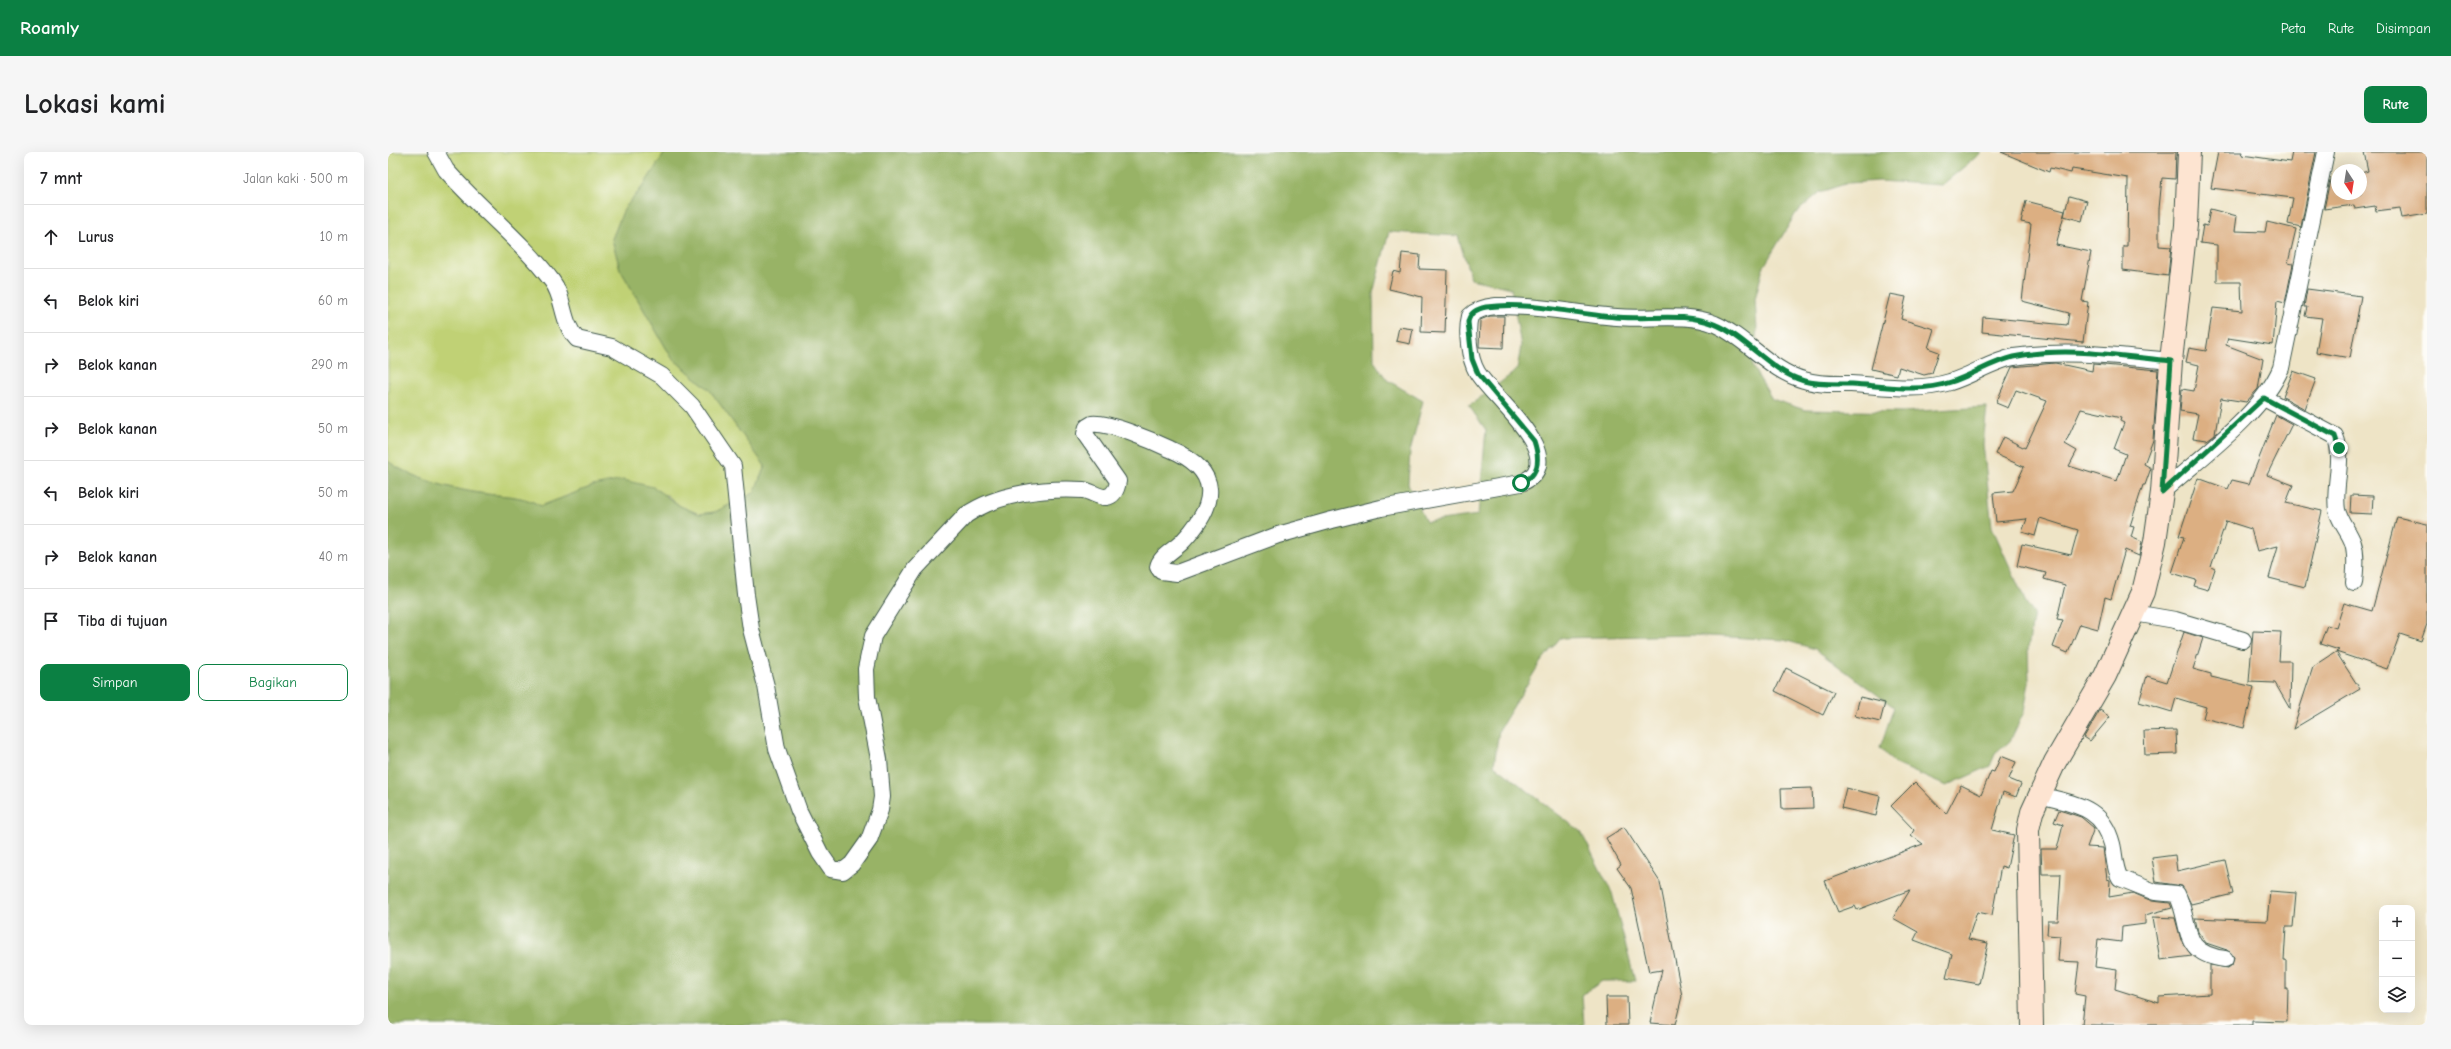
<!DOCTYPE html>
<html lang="id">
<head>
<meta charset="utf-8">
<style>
  :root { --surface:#fff; --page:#f6f6f6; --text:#202124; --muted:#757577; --line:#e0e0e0; --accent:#0b8043 }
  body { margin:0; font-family:"Comic Neue",sans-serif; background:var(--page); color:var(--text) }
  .controls { position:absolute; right:12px; bottom:12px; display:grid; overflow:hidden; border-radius:8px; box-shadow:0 4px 16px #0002 }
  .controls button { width:36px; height:36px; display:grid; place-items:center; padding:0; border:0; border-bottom:1px solid var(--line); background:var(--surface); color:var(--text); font:20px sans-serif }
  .compass { position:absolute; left:1943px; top:12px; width:36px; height:36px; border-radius:50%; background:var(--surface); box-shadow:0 4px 16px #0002; rotate:168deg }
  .stop { position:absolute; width:12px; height:12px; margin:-9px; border:3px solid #0b8043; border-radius:50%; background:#fff }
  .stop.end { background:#0b8043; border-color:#fff; box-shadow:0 1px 4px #0008 }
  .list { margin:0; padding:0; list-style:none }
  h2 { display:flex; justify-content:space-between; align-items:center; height:52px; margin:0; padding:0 16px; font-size:17px }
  h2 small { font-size:13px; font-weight:400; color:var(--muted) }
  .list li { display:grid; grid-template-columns:26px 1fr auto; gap:12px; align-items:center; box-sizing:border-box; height:64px; padding:0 16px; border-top:1px solid var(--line) }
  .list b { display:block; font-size:15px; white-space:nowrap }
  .list em { font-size:13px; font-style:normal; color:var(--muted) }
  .actions { display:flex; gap:8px; padding:12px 16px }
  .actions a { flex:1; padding:9px 0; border:1px solid var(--accent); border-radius:8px; text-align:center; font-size:14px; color:var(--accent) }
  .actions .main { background:var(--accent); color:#fff }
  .icon { flex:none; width:22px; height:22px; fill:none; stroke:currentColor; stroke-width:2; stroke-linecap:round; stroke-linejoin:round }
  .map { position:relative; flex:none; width:2039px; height:873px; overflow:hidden; border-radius:8px }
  header { display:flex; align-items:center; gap:24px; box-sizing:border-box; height:56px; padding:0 20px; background:var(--accent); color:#fff }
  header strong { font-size:19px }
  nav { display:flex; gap:22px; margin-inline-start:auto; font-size:14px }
  .intro { display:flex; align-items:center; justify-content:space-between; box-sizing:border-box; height:96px; padding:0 24px }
  h1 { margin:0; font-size:28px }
  .button { padding:10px 18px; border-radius:8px; background:var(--accent); color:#fff; font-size:14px; font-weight:700 }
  main { display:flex; gap:24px; padding:0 24px }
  aside { flex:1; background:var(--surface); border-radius:8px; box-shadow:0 4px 16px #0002 }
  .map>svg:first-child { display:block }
  .green { fill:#c0d174; stroke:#708754 }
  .forest { fill:#98b366; stroke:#5c784d; fill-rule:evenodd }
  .building { fill:#dcaf82; fill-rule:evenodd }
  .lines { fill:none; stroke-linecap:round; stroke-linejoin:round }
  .street-casing { stroke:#3e564a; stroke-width:18 }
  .secondary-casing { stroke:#3e564a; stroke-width:24 }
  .street { stroke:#fff; stroke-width:16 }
  .secondary { stroke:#fde4d1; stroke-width:22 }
  .route { stroke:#0b8043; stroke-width:5 }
</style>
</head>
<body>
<header>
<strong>Roamly</strong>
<nav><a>Peta</a><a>Rute</a><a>Disimpan</a></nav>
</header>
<div class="intro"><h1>Lokasi kami</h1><a class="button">Rute</a></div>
<main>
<aside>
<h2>7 mnt<small>Jalan kaki · 500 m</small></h2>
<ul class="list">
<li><svg class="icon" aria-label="ahead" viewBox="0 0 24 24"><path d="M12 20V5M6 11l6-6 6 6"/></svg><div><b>Lurus</b></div><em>10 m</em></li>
<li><svg class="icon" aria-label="left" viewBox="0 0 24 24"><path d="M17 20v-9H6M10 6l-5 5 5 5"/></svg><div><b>Belok kiri</b></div><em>60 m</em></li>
<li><svg class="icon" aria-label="right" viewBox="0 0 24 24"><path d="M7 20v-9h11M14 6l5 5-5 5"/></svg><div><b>Belok kanan</b></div><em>290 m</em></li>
<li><svg class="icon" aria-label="right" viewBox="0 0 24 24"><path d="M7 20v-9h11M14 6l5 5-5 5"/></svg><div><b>Belok kanan</b></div><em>50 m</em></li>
<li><svg class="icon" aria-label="left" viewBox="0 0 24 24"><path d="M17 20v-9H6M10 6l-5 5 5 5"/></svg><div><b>Belok kiri</b></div><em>50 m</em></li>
<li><svg class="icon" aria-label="right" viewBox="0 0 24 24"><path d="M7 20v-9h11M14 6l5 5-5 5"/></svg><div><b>Belok kanan</b></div><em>40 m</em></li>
<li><svg class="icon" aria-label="arrive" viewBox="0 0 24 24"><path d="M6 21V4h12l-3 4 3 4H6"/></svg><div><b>Tiba di tujuan</b></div></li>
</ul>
<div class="actions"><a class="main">Simpan</a><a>Bagikan</a></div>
</aside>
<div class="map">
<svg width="2039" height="873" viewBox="0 0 2039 873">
  <rect width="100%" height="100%" fill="#fdfcf7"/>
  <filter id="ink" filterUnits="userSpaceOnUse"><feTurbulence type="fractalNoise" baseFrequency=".025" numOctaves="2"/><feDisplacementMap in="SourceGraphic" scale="8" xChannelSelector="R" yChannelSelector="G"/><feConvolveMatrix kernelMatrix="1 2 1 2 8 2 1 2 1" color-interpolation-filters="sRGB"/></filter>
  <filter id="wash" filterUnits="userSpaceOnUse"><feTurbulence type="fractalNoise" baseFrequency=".012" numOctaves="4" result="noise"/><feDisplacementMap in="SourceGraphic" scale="16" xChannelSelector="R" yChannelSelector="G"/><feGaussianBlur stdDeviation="0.9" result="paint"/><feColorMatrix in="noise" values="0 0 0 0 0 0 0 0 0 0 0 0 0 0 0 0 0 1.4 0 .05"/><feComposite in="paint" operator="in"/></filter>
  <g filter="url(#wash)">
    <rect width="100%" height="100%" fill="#eee4c6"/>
    <path class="green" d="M0,0H275L276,2L256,33L236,57L224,87L232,117L284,206L321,237L377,314L366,341L327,360L311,362L292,354L279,343L205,334L153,354C132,342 115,345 91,341C64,337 21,326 0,309Z"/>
    <path class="forest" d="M275,0H1594L1554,33L1491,29L1460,31L1432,40L1408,61L1375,116L1367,147L1369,178L1364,214L1384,247L1417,258L1515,260L1599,255L1595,292L1604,375L1638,451L1646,462L1640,495L1641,530L1636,560L1622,589L1607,602L1602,614L1558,634L1506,611L1492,596L1506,555L1427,497L1396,488L1303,483L1172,486L1152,511L1111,578L1106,613L1193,680L1224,741L1247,829H1214L1194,843L1196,873H0V309C21,326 64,337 91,341C115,345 132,342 153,354L205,334L235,328L265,335L292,354L311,362L327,360L366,341L377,314L321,237L284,206L232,117L224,87L236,57L256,33L276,2ZM1001,80L1070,84L1083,127L1123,136L1133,194L1129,218L1081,254L1098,278L1090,363L1038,370L1020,332L1022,299L1035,249L999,228L986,209L985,141Z"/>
    <g id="blocks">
      <g class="building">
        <polygon points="1613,0 1788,0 1787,27 1774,26 1771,57 1771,94 1783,95 1780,124 1735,118 1735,94 1739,94 1740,26 1684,17 1683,21 1662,16 1661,20"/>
        <polygon points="1830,0 1855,0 1854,3 1902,10 1904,0 1928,0 1913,75 1900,72 1905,46 1823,36"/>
        <polygon points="1976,0 2039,0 2039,62 2014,66 2012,56 1988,59 1987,54 1967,57 1966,53 1936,57 1942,28 1949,27 1949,42 1973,42 1973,21 1980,19"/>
        <polygon points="1681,44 1699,49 1694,69 1676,64"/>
        <polygon points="1638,49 1677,59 1668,93 1703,100 1694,149 1700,150 1695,190 1594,180 1595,165 1679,173 1681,161 1634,149 1643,72 1633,70"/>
        <polygon points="1822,57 1849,64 1847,79 1877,80 1879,70 1908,77 1900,111 1905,112 1897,151 1889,149 1885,193 1840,186 1838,193 1875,207 1870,237 1858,250 1833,246 1827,282 1819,288 1805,286 1810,262 1792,259 1794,237 1806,239 1811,213 1798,210 1801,196 1818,199 1825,156 1854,159 1853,130 1829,130 1829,93 1812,91 1815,73 1819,74"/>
        <polygon points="1014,101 1032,103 1031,117 1059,118 1057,181 1033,180 1034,145 1001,137 1005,119 1012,121"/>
        <polygon points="1919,137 1973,144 1962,206 1928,200 1934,166 1917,164 1919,155 1916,155"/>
        <polygon points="1502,142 1518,145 1513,167 1546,177 1540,196 1551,200 1544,221 1536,223 1511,215 1509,223 1483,217"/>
        <polygon points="1102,164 1116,164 1115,196 1091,195 1092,168"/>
        <polygon points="1011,175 1025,177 1022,192 1008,189"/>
        <path d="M1667,211L1704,219L1705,212L1770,218L1765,288L1756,312L1763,316L1757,333H1755L1742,374L1746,375L1743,385L1754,390L1751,404L1737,398L1723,447L1717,445L1710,477L1692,472L1680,501L1665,495L1675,468L1669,467L1677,433L1656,427L1658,421L1629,414L1634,392L1683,403L1690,378L1652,366L1647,384L1634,380L1639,367L1608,370L1605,341L1625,339L1636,315L1607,302L1615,285L1637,296L1659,249L1628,238L1620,256L1608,251L1624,215ZM1693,257L1733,266L1732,269L1736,271L1726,297L1738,302L1729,329L1681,314L1689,299L1677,292Z"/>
        <polygon points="1905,219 1928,227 1917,257 1895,245"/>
        <polygon points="1888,263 1904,272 1879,323 1905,333 1898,351 1934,359 1917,435 1881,426 1890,394 1869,399 1863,377 1838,369 1823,415 1827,417 1820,438 1806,434 1808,428 1784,421 1796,385 1791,384 1810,326 1840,337 1844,328 1861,332"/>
        <polygon points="1963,343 1985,344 1984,362 1962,361"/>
        <polygon points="2009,365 2039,372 2039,472 2033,489 2012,482 1999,517 1948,500 1972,537 1905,577 1925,515 1951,498 1932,492 1939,473 1948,476 1956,451 1984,459"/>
        <polygon points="1865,479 1893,480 1891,509 1903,509 1902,557 1887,531 1861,530"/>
        <polygon points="1796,480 1815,486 1805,517 1823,522 1823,525 1866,535 1856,576 1815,566 1818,555 1788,546 1784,560 1751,550 1759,524 1779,530"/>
        <polygon points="1398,516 1446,540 1435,563 1387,539"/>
        <polygon points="1472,545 1497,551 1492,570 1467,564"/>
        <polygon points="1712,558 1722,565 1702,589 1696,585"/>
        <polygon points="1788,578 1789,602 1757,603 1756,579"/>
        <polygon points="1613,604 1628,610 1621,627 1633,632 1628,645 1615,640 1604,678 1626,683 1619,716 1613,714 1604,763 1589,760 1580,787 1600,791 1591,832 1558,826 1564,802 1526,788 1530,780 1505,766 1522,738 1469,758 1467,754 1450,760 1437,729 1535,692 1523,683 1526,678 1503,654 1527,630 1558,662 1573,633 1593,643 1603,619 1606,620"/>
        <polygon points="1424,636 1425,656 1394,657 1393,637"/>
        <polygon points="1458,636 1492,644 1488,664 1453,656"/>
        <polygon points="1671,658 1693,665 1706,676 1699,695 1715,696 1719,727 1722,728 1721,745 1745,741 1764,749 1782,751 1784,756 1757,763 1757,772 1734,775 1733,790 1710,787 1707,815 1729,818 1727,837 1771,851 1771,845 1822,842 1822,813 1840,816 1844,813 1846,805 1839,798 1818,791 1810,780 1807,766 1879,769 1882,739 1908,741 1905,775 1898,775 1896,808 1898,808 1898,837 1900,837 1899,870 1864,869 1864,873 1694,873 1697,844 1687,842 1691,810 1670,809 1672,784 1659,783 1660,769 1670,769 1673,722 1654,722 1653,697 1669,697 1675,673 1666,670"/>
        <polygon points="1236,675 1272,730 1294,844 1287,873 1262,871 1274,818 1261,820 1243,736 1229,716 1233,713 1218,686"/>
        <polygon points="1787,703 1789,719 1837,708 1845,742 1803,752 1794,734 1768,730 1764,706"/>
        <polygon points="1765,765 1787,766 1793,788 1804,804 1772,808"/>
        <polygon points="1218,845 1239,845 1240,873 1219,873"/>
      </g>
    </g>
  </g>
  <g filter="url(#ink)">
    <use href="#blocks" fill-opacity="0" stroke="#3e564a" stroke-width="1"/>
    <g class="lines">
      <defs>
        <g id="street">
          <path d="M48,0L58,18C91,56 134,89 164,129C177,146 173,170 189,187L224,195L274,224L304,254L345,314L358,443L363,477L378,534L389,597L411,659L432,701L443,717L455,719L464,712L481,688L492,658L494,645L491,607L479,545L478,517L485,484L527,417L578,363C610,341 656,336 695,338C703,339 711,346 718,345C726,344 729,336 730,329L697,282L699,275L704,272C721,270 765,289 782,297C834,319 830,352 795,389C788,397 772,404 770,415L773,419L789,421L890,383L944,368L993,356L1133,331C1186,308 1103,245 1089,220C1081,206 1078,179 1082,164C1089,157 1098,155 1108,154C1149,153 1189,162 1229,165C1260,168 1297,160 1327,172C1359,186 1382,219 1416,228C1431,233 1448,232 1463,232C1496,234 1530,240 1562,230C1583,224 1604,209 1626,205C1679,197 1731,204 1783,209"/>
          <path d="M1876,246L1947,284C1957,307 1945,334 1949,358C1952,371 1961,379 1965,391C1969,404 1967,418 1966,431"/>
          <path d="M1774,340C1811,306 1874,262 1893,216L1938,0"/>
          <polyline points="1746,461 1787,468 1855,488"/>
          <path d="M1652,643C1686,653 1714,653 1724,692C1727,704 1726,716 1732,726L1767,740L1789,742C1804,773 1791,801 1837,807"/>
        </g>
        <polyline id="secondary" points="1644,873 1640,678 1644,660 1667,610 1717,524 1755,440 1767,390 1774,340 1783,209 1798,73 1801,0"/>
      </defs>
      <use href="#street" class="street-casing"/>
      <use href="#secondary" class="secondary-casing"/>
      <use href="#street" class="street"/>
      <use href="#secondary" class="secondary"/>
    </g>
  </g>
  <g class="lines" filter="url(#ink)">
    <path class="route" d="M1133,331C1152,323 1152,307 1146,289L1090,222L1084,207L1080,170C1082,160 1089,157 1098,155C1140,149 1185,162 1227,165C1259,168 1296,160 1326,172C1359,185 1381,219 1416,229C1431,233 1449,232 1464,232C1496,234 1532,241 1563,230C1584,223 1604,210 1625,205C1677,194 1731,204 1783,209L1774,340L1876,246L1947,284L1951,296"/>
  </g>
</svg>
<div class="controls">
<button>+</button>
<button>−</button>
<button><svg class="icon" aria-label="layers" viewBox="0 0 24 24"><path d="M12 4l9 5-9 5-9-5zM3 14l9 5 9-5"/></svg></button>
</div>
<svg class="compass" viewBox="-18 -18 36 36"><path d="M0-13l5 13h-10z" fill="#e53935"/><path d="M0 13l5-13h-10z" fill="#757577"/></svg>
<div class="stop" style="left:1133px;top:331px"></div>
<div class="stop end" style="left:1951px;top:296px"></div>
</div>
</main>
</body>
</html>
